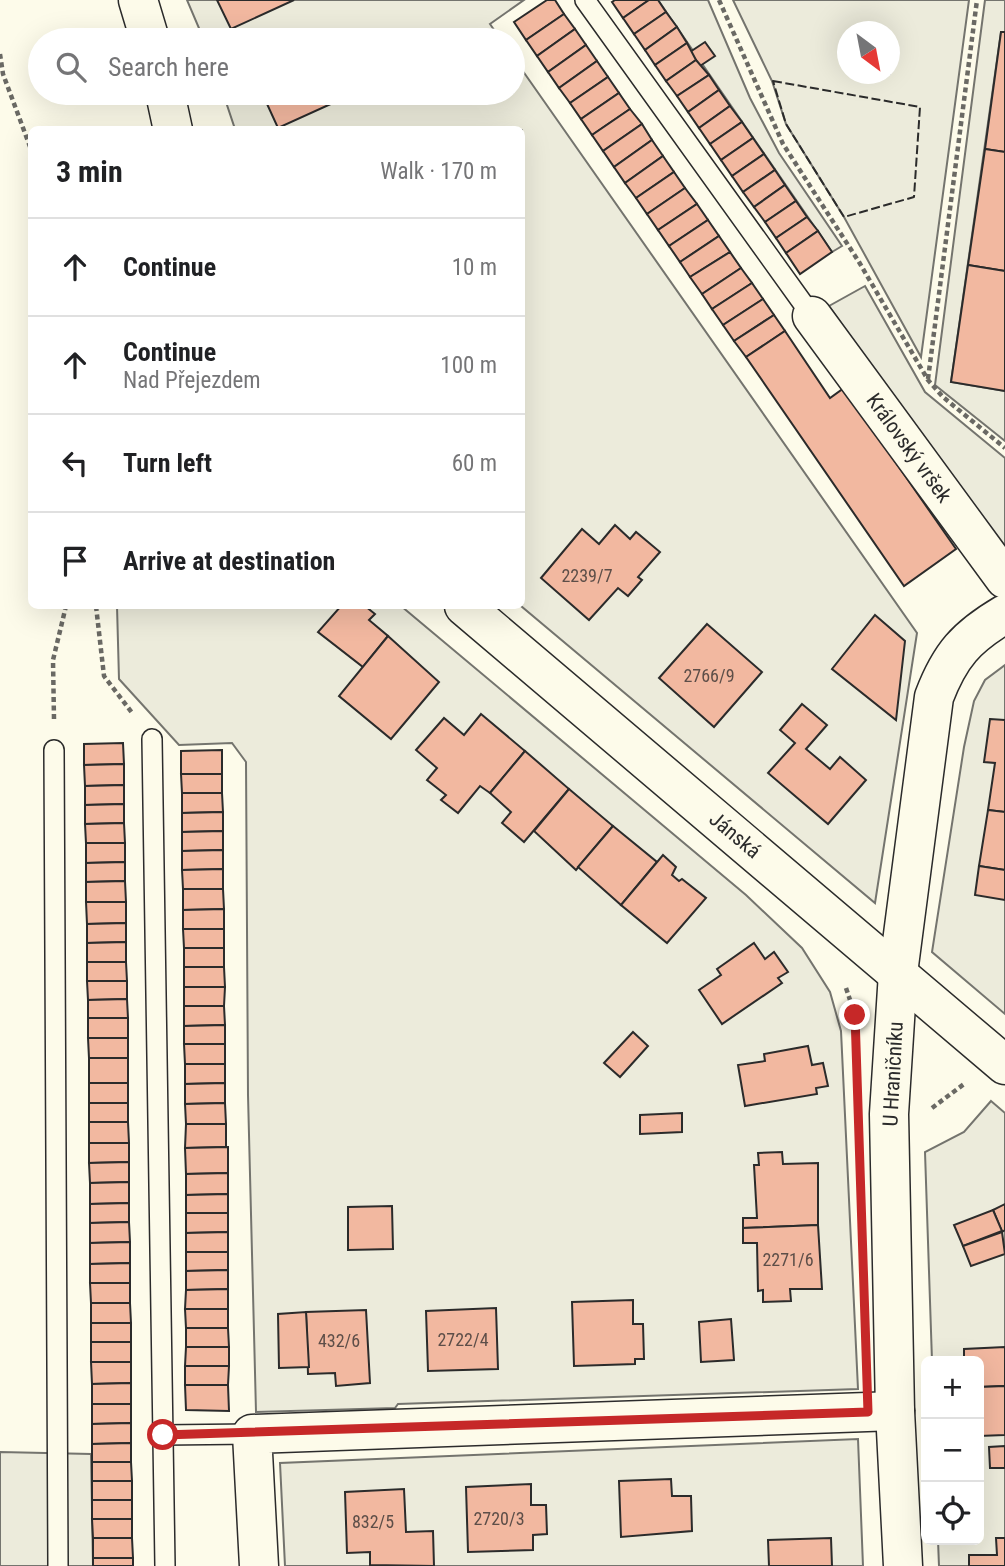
<!DOCTYPE html>
<html lang="en">
<head>
<meta charset="utf-8">
<style>
  :root { --surface:#fff; --page:#f6f6f6; --text:#202124; --muted:#757577; --line:#e0e0e0 }
  body { margin:0; font-family:"Roboto Condensed",sans-serif; background:var(--page); color:var(--text) }
  .controls { position:absolute; right:21px; bottom:21px; display:grid; overflow:hidden; border-radius:10px; box-shadow:0 7px 28px #0002 }
  .controls button { width:63px; height:63px; display:grid; place-items:center; padding:0; border:0; border-bottom:2px solid var(--line); background:var(--surface); color:var(--text); font:35px sans-serif }
  .compass { position:absolute; left:837px; top:21px; width:63px; height:63px; border-radius:50%; background:var(--surface); box-shadow:0 7px 28px #0002; rotate:148deg }
  .stop { position:absolute; width:21px; height:21px; margin:-16px; border:5px solid #c62828; border-radius:50%; background:#fff }
  .stop.end { background:#c62828; border-color:#fff; box-shadow:0 2px 7px #0008 }
  .list { margin:0; padding:0; list-style:none }
  h2 { display:flex; justify-content:space-between; align-items:center; height:91px; margin:0; padding:0 28px; font-size:30px }
  h2 small { font-size:23px; font-weight:400; color:var(--muted) }
  .list li { display:grid; grid-template-columns:46px 1fr auto; gap:21px; align-items:center; box-sizing:border-box; height:98px; padding:0 28px; border-top:2px solid var(--line) }
  .list b { display:block; font-size:26px; white-space:nowrap }
  .list p { margin:0; font-size:23px; white-space:nowrap; color:var(--muted) }
  .list em { font-size:23px; font-style:normal; color:var(--muted) }
  .icon { flex:none; width:38px; height:38px; fill:none; stroke:currentColor; stroke-width:2; stroke-linecap:round; stroke-linejoin:round }
  .map { position:relative; flex:none; width:1005px; height:1566px; overflow:hidden }
  .search { position:absolute; background:var(--surface); box-shadow:0 7px 28px #0002; left:28px; top:28px; width:497px; height:77px; display:flex; align-items:center; gap:18px; box-sizing:border-box; padding:0 24px; border-radius:38px; color:var(--muted); font-size:26px }
  .panel { position:absolute; background:var(--surface); box-shadow:0 7px 28px #0002; left:28px; top:126px; width:497px; height:483px; border-radius:10px }
  .map>svg:first-child { display:block }
  .green { fill:#ecebdb; stroke:#74746e; stroke-width:2; fill-rule:evenodd }
  .building { fill:#f2b8a0; stroke:#2b2b2b; stroke-width:2 }
  .lines { fill:none; stroke-linecap:round; stroke-linejoin:round }
  .service-casing { stroke:#2b2b2b; stroke-width:22 }
  .minor-casing { stroke:#2b2b2b; stroke-width:41 }
  .path { stroke:#6a6964; stroke-width:4.5; stroke-dasharray:5 3.5; stroke-linecap:butt }
  .service { stroke:#fdfbea; stroke-width:19 }
  .minor { stroke:#fdfbea; stroke-width:38 }
  .fence { stroke:#2b2b2b; stroke-width:2; stroke-dasharray:9 3.5; stroke-linecap:butt }
  .route { stroke:#c62828; stroke-width:9 }
  .labels { text-anchor:middle; stroke-width:5; stroke-linejoin:round; paint-order:stroke }
  .number-label { font-size:18px; fill:#5d4e48 }
  .street-label { font-size:21px; fill:#2b2b2b; stroke:#fdfbea }
</style>
</head>
<body>
<div class="map">
<svg width="1005" height="1566" viewBox="0 0 1005 1566">
  <rect width="100%" height="100%" fill="#fdfbea"/>
  <g class="green">
    <polygon points="187,0 524,0 490,24 501,40 204,40"/>
    <polygon points="658,0 708,0 750,98 779,153 842,246 832,252"/>
    <path d="M733,0H969L921,357L844,217L786,124L772,81ZM848,32H890V74H848Z"/>
    <polygon points="985,0 1005,0 1005,32 1001,32 951,382 1005,391 1005,441 935,385"/>
    <polygon points="513,57 917,633 875,903 521,606 522,130 235,129 223,93 513,93"/>
    <polygon points="865,286 925,392 1005,458 1005,549 995,541 829,306"/>
    <polygon points="117,606 401,606 746,895 802,948 830,992 841,1031 858,1389 398,1404 395,1408 256,1412 248,1095 246,762 232,743 179,745 119,679"/>
    <polygon points="1005,665 1005,1014 932,952 964,747 974,701 985,680"/>
    <polygon points="991,1101 1005,1113 1005,1566 939,1566 938,1540 979,1540 979,1361 932,1361 925,1152 964,1132"/>
    <polygon points="858,1439 863,1566 285,1566 280,1463"/>
    <polygon points="0,1452 91,1454 93,1566 0,1566"/>
  </g>
  <g class="building">
    <polygon points="217,0 294,0 231,29"/>
    <polygon points="547,0 555,0 564,14 526,40 514,22"/>
    <polygon points="615,0 649,0 623,18 612,2"/>
    <polygon points="649,0 658,0 666,12 634,34 623,18"/>
    <polygon points="666,12 677,27 645,50 634,34"/>
    <polygon points="564,14 575,29 537,56 526,40"/>
    <polygon points="677,27 687,43 655,65 645,50"/>
    <polygon points="575,29 586,45 548,72 537,56"/>
    <polygon points="1001,32 1005,32 1005,152 985,149"/>
    <polygon points="705,42 715,56 700,66 690,52"/>
    <polygon points="687,43 696,60 666,81 655,65"/>
    <polygon points="586,45 597,61 559,88 548,72"/>
    <polygon points="696,60 709,75 677,96 666,81"/>
    <polygon points="597,61 608,77 570,103 559,88"/>
    <polygon points="709,75 719,90 688,112 677,96"/>
    <polygon points="608,77 619,93 581,119 570,103"/>
    <polygon points="719,90 730,106 699,128 688,112"/>
    <polygon points="262,93 355,93 278,128"/>
    <polygon points="619,93 630,109 592,135 581,119"/>
    <polygon points="730,106 742,122 710,144 699,128"/>
    <polygon points="630,109 642,124 603,151 592,135"/>
    <polygon points="742,122 753,138 721,160 710,144"/>
    <polygon points="642,124 652,140 614,167 603,151"/>
    <polygon points="753,138 764,154 732,176 721,160"/>
    <polygon points="652,140 663,156 625,183 614,167"/>
    <polygon points="985,149 1005,152 1005,271 968,265"/>
    <polygon points="764,154 775,170 743,192 732,176"/>
    <polygon points="663,156 674,172 636,198 625,183"/>
    <polygon points="775,170 785,185 754,207 743,192"/>
    <polygon points="674,172 685,188 647,214 636,198"/>
    <polygon points="785,185 796,201 765,222 754,207"/>
    <polygon points="685,188 697,204 658,230 647,214"/>
    <polygon points="796,201 807,217 776,238 765,222"/>
    <polygon points="697,204 708,220 669,246 658,230"/>
    <polygon points="807,217 818,231 786,253 776,238"/>
    <polygon points="708,220 719,236 680,262 669,246"/>
    <polygon points="818,231 832,252 800,274 786,253"/>
    <polygon points="719,236 730,252 690,277 680,262"/>
    <polygon points="730,252 741,268 702,294 690,277"/>
    <polygon points="968,265 1005,271 1005,391 951,382"/>
    <polygon points="741,268 752,283 712,309 702,294"/>
    <polygon points="752,283 763,299 723,325 712,309"/>
    <polygon points="763,299 774,315 734,341 723,325"/>
    <polygon points="774,315 785,331 746,357 734,341"/>
    <polygon points="785,331 830,398 844,388 956,549 904,586 746,357"/>
    <polygon points="615,525 630,539 636,532 660,552 638,577 642,580 628,596 618,588 589,620 541,578 582,529 599,544"/>
    <polygon points="341,606 365,606 375,614 369,620 388,636 363,667 318,632"/>
    <polygon points="875,615 905,641 896,720 832,669"/>
    <polygon points="707,624 762,672 714,727 659,678"/>
    <polygon points="388,636 439,682 391,739 339,696"/>
    <polygon points="802,704 827,725 806,749 830,769 840,757 866,780 828,824 768,773 795,743 780,730"/>
    <polygon points="481,714 525,751 490,793 480,786 458,813 441,800 446,795 427,780 437,768 416,750 444,718 464,735"/>
    <polygon points="990,719 1005,720 1005,812 988,810 995,763 984,762"/>
    <polygon points="123,743 124,764 84,765 84,744"/>
    <polygon points="222,750 222,774 181,774 181,751"/>
    <polygon points="525,751 569,789 524,842 502,823 511,812 490,793"/>
    <polygon points="124,764 124,785 85,786 84,765"/>
    <polygon points="181,774 222,774 222,793 182,793"/>
    <polygon points="124,785 124,804 85,805 85,786"/>
    <polygon points="569,789 613,826 576,870 534,831"/>
    <polygon points="182,793 222,793 223,812 182,813"/>
    <polygon points="124,804 124,823 85,824 85,805"/>
    <polygon points="988,810 1005,812 1005,870 979,866"/>
    <polygon points="223,812 223,831 182,832 182,813"/>
    <polygon points="124,823 125,843 86,843 85,824"/>
    <polygon points="613,826 657,862 621,905 578,867"/>
    <polygon points="223,831 223,850 182,851 182,832"/>
    <polygon points="86,843 125,843 125,862 86,863"/>
    <polygon points="223,850 223,869 182,870 182,851"/>
    <polygon points="663,855 676,867 672,875 679,881 682,879 706,898 667,943 621,905"/>
    <polygon points="125,862 125,881 86,882 86,863"/>
    <polygon points="979,866 1005,870 1005,900 975,895"/>
    <polygon points="223,869 223,889 183,889 182,870"/>
    <polygon points="125,881 126,902 86,902 86,882"/>
    <polygon points="183,889 223,889 224,909 183,910"/>
    <polygon points="86,902 126,902 126,923 87,924"/>
    <polygon points="224,909 224,929 183,929 183,910"/>
    <polygon points="126,923 126,942 87,943 87,924"/>
    <polygon points="183,929 224,929 224,948 184,948"/>
    <polygon points="126,942 126,962 87,962 87,943"/>
    <polygon points="754,943 765,959 774,952 788,972 778,978 782,983 722,1024 699,990 721,975 717,969"/>
    <rect x="184" y="948" width="40" height="19"/>
    <polygon points="87,962 126,962 127,981 87,981"/>
    <polygon points="184,967 224,967 225,987 184,987"/>
    <polygon points="87,981 127,981 127,999 88,1000"/>
    <polygon points="184,987 225,987 224,1006 184,1006"/>
    <polygon points="127,999 128,1018 88,1018 88,1000"/>
    <polygon points="184,1006 224,1006 225,1025 184,1026"/>
    <rect x="88" y="1018" width="40" height="20"/>
    <polygon points="225,1025 225,1044 184,1044 184,1026"/>
    <polygon points="633,1032 648,1046 620,1077 604,1063"/>
    <polygon points="88,1038 128,1038 128,1058 89,1058"/>
    <polygon points="184,1044 225,1044 225,1064 185,1064"/>
    <polygon points="808,1046 812,1065 823,1063 828,1086 816,1088 817,1094 745,1106 738,1065 765,1061 764,1054"/>
    <rect x="89" y="1058" width="39" height="25"/>
    <polygon points="185,1064 225,1064 225,1083 185,1084"/>
    <rect x="89" y="1083" width="39" height="20"/>
    <polygon points="225,1083 225,1103 185,1104 185,1084"/>
    <rect x="89" y="1103" width="39" height="19"/>
    <polygon points="225,1103 226,1124 186,1124 185,1104"/>
    <polygon points="682,1113 682,1132 640,1134 640,1115"/>
    <polygon points="89,1122 128,1122 129,1143 89,1143"/>
    <polygon points="186,1124 226,1124 226,1147 185,1148"/>
    <polygon points="89,1143 129,1143 129,1162 89,1163"/>
    <polygon points="228,1147 228,1173 186,1174 185,1148"/>
    <polygon points="782,1152 783,1164 818,1163 818,1225 743,1228 743,1218 757,1218 754,1165 759,1165 758,1153"/>
    <polygon points="129,1162 129,1182 90,1183 89,1163"/>
    <polygon points="228,1173 228,1194 186,1195 186,1174"/>
    <polygon points="129,1182 129,1203 90,1204 90,1183"/>
    <polygon points="228,1194 228,1213 186,1213 186,1195"/>
    <polygon points="129,1203 129,1222 90,1223 90,1204"/>
    <polygon points="1005,1204 1005,1230 1002,1232 993,1210"/>
    <polygon points="392,1206 393,1249 348,1250 348,1207"/>
    <polygon points="993,1210 1002,1231 963,1246 954,1225"/>
    <polygon points="186,1213 228,1213 228,1232 186,1233"/>
    <polygon points="129,1222 130,1242 90,1243 90,1223"/>
    <polygon points="818,1225 822,1289 790,1289 791,1301 763,1302 763,1290 758,1291 757,1243 743,1243 743,1228"/>
    <polygon points="228,1232 228,1252 186,1252 186,1233"/>
    <polygon points="1002,1232 1005,1254 971,1266 963,1246"/>
    <polygon points="130,1242 130,1263 90,1264 90,1243"/>
    <polygon points="186,1252 228,1252 228,1270 186,1271"/>
    <polygon points="130,1263 130,1283 90,1283 90,1264"/>
    <polygon points="228,1270 228,1289 186,1290 186,1271"/>
    <polygon points="90,1283 130,1283 130,1303 91,1303"/>
    <polygon points="228,1289 228,1309 185,1309 186,1290"/>
    <polygon points="633,1300 633,1324 643,1324 644,1359 635,1359 635,1364 574,1366 572,1302"/>
    <polygon points="91,1303 130,1303 131,1323 91,1323"/>
    <polygon points="496,1308 498,1369 428,1371 426,1311"/>
    <polygon points="185,1309 228,1309 228,1328 186,1328"/>
    <polygon points="366,1310 370,1383 336,1386 335,1373 308,1374 306,1312"/>
    <polygon points="306,1312 309,1367 279,1368 278,1314"/>
    <polygon points="731,1319 734,1360 701,1362 699,1322"/>
    <rect x="91" y="1323" width="40" height="19"/>
    <polygon points="186,1328 228,1328 229,1347 186,1347"/>
    <rect x="91" y="1342" width="40" height="20"/>
    <polygon points="186,1347 229,1347 229,1366 185,1366"/>
    <polygon points="1005,1347 1005,1386 979,1387 979,1361 964,1361 964,1349"/>
    <polygon points="91,1362 131,1362 131,1383 92,1384"/>
    <polygon points="185,1366 229,1366 228,1385 185,1385"/>
    <polygon points="131,1383 131,1404 92,1404 92,1384"/>
    <polygon points="185,1385 228,1385 229,1411 186,1410"/>
    <polygon points="1005,1386 1005,1435 979,1436 979,1387"/>
    <polygon points="92,1404 131,1404 131,1423 92,1424"/>
    <polygon points="131,1423 131,1443 92,1444 92,1424"/>
    <polygon points="131,1443 131,1462 92,1462 92,1444"/>
    <polygon points="1005,1446 1005,1468 990,1468 989,1447"/>
    <polygon points="92,1462 131,1462 132,1481 92,1481"/>
    <polygon points="671,1479 672,1496 691,1496 692,1531 621,1537 619,1481"/>
    <rect x="92" y="1481" width="40" height="19"/>
    <polygon points="531,1484 531,1505 546,1505 547,1534 533,1535 533,1550 468,1552 466,1487"/>
    <polygon points="404,1489 406,1532 433,1531 434,1566 370,1565 370,1552 347,1553 345,1492"/>
    <rect x="92" y="1500" width="40" height="19"/>
    <polygon points="92,1519 132,1519 132,1538 93,1538"/>
    <polygon points="93,1538 132,1538 133,1558 93,1558"/>
    <polygon points="831,1538 832,1566 769,1566 768,1540"/>
    <polygon points="996,1538 1005,1538 1005,1566 969,1566 969,1555 997,1555"/>
    <rect x="93" y="1558" width="40" height="8"/>
  </g>
  <g class="lines">
    <defs>
      <g id="service">
        <polyline points="585,0 812,316"/>
        <polyline points="152,739 165,1566"/>
        <polyline points="54,750 58,1566"/>
        <polyline points="163,1435 252,1434"/>
      </g>
      <g id="minor">
        <polyline points="138,0 150,40"/>
        <polyline points="165,93 173,130"/>
        <polyline points="812,316 1005,579"/>
        <polyline points="464,606 1005,1065"/>
        <polyline points="259,1566 252,1434 895,1411"/>
        <path d="M903,1566L895,1411L889,1114L898,973L934,697C950,655 966,637 1005,614"/>
      </g>
    </defs>
    <use href="#service" class="service-casing"/>
    <use href="#minor" class="minor-casing"/>
    <g class="path">
      <polyline points="719,0 783,144 859,262 928,380 943,397 1005,448"/>
      <polyline points="0,54 3,74 32,152"/>
      <polyline points="928,379 977,0"/>
      <polyline points="96,606 104,676 133,714"/>
      <polyline points="54,719 53,660 66,606"/>
      <polyline points="846,988 852,1006"/>
      <polyline points="932,1108 964,1084"/>
    </g>
    <use href="#service" class="service"/>
    <use href="#minor" class="minor"/>
    <polygon class="fence" points="773,81 920,107 914,197 844,217 786,124"/>
  </g>
  <g class="lines">
    <polyline class="route" points="163,1435 868,1412 855,1015"/>
  </g>
  <g class="labels">
    <g class="number-label">
      <text x="587" y="582">2239/7</text>
      <text x="709" y="682">2766/9</text>
      <text x="788" y="1266">2271/6</text>
      <text x="463" y="1346">2722/4</text>
      <text x="339" y="1347">432/6</text>
      <text x="499" y="1525">2720/3</text>
      <text x="373" y="1528">832/5</text>
    </g>
    <g class="street-label">
      <text transform="translate(909 448) rotate(54)" y="7">Královský vršek</text>
      <text transform="translate(735 835) rotate(40)" y="7">Jánská</text>
      <text transform="translate(893 1074) rotate(-87)" y="7">U Hraničníku</text>
    </g>
  </g>
</svg>
<div class="controls">
<button>+</button>
<button>−</button>
<button><svg class="icon" aria-label="locate" viewBox="0 0 24 24"><circle cx="12" cy="12" r="6"/><path d="M12 2v4M12 18v4M2 12h4M18 12h4"/></svg></button>
</div>
<svg class="compass" viewBox="-18 -18 36 36"><path d="M0-13l5 13h-10z" fill="#e53935"/><path d="M0 13l5-13h-10z" fill="#757577"/></svg>
<div class="stop" style="left:163px;top:1435px"></div>
<div class="stop end" style="left:855px;top:1015px"></div>
<div class="search"><svg class="icon" aria-label="search" viewBox="0 0 24 24"><circle cx="10" cy="10" r="6"/><path d="M15 15l6 6"/></svg>Search here</div>
<section class="panel">
<h2>3 min<small>Walk · 170 m</small></h2>
<ul class="list">
<li><svg class="icon" aria-label="ahead" viewBox="0 0 24 24"><path d="M12 20V5M6 11l6-6 6 6"/></svg><div><b>Continue</b></div><em>10 m</em></li>
<li><svg class="icon" aria-label="ahead" viewBox="0 0 24 24"><path d="M12 20V5M6 11l6-6 6 6"/></svg><div><b>Continue</b><p>Nad Přejezdem</p></div><em>100 m</em></li>
<li><svg class="icon" aria-label="left" viewBox="0 0 24 24"><path d="M17 20v-9H6M10 6l-5 5 5 5"/></svg><div><b>Turn left</b></div><em>60 m</em></li>
<li><svg class="icon" aria-label="arrive" viewBox="0 0 24 24"><path d="M6 21V4h12l-3 4 3 4H6"/></svg><div><b>Arrive at destination</b></div></li>
</ul>
</section>
</div>
</body>
</html>
